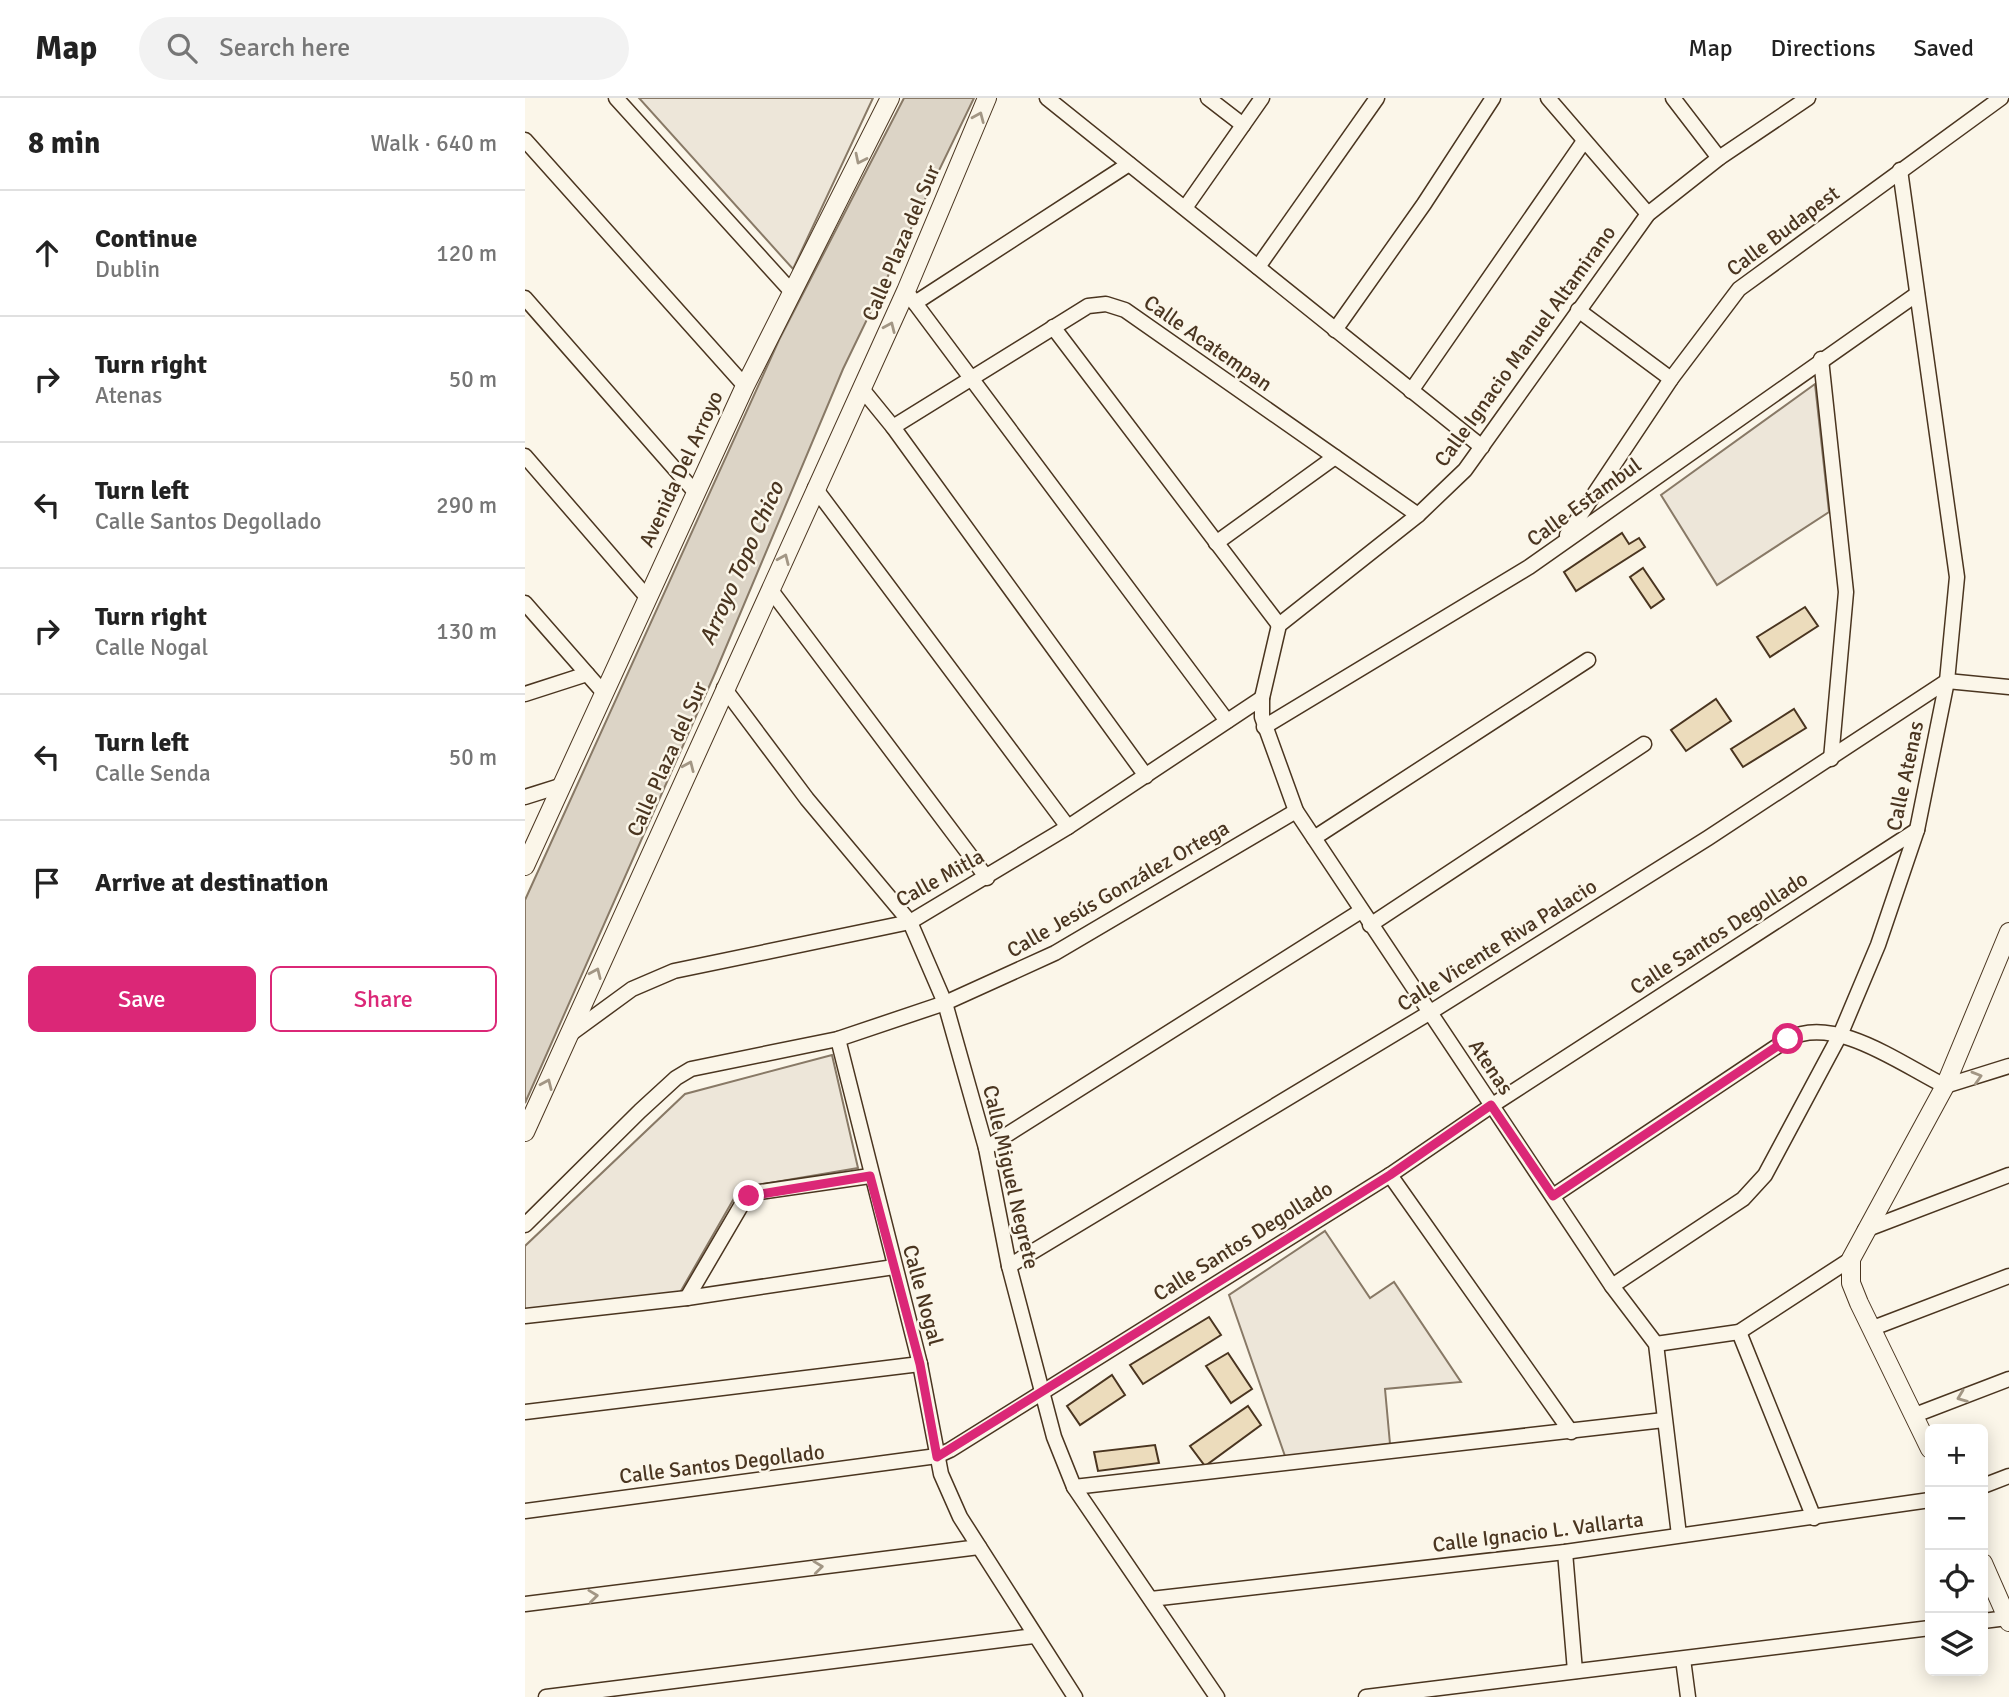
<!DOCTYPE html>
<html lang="en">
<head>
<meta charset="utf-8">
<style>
  :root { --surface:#fff; --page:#f2f2f2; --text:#222; --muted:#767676; --line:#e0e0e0; --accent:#db2777 }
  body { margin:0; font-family:Signika,sans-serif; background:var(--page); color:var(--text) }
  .controls { position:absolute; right:21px; bottom:21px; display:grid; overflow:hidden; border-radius:10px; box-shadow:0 4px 18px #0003 }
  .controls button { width:63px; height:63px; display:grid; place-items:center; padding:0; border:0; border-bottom:2px solid var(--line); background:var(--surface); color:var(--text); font:35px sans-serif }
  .stop { position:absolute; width:21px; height:21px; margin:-16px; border:5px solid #db2777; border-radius:50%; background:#fff }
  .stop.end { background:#db2777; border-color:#fff; box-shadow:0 2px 7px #0008 }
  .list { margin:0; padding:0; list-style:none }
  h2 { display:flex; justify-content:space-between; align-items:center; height:91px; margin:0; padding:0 28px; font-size:30px }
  h2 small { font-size:23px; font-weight:400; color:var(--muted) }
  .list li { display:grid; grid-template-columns:46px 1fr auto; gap:21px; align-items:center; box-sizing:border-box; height:126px; padding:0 28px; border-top:2px solid var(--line) }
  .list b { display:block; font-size:26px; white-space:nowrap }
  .list p { margin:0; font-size:23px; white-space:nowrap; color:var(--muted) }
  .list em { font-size:23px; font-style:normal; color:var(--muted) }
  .actions { display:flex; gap:14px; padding:21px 28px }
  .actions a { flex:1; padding:16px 0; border:2px solid var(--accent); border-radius:10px; text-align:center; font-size:24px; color:var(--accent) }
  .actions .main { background:var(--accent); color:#fff }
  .icon { flex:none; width:38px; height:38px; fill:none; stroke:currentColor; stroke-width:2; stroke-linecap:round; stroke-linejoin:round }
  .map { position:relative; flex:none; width:1484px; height:1599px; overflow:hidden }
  header { display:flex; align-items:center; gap:42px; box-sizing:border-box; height:98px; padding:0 35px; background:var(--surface); border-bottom:2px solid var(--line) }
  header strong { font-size:33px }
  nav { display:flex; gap:38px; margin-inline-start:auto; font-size:24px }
  .search { width:490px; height:63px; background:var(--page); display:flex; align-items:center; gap:18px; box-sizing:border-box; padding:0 24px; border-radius:38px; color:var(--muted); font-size:26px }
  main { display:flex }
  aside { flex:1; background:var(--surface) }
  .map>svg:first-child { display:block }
  .green { fill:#ede6d9; stroke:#887966; stroke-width:2 }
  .water { fill:#dcd4c6; stroke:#887966; stroke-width:2 }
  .building { fill:#ecdcbc; stroke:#4a3520; stroke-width:2 }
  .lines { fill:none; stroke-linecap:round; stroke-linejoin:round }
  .minor-casing { stroke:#4a3520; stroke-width:17 }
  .tertiary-casing { stroke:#4a3520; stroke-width:20 }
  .minor { stroke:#fbf6e9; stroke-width:14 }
  .tertiary { stroke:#fbf6e9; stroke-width:18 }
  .oneway { stroke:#a29684 }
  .route { stroke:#db2777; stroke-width:9 }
  .labels { text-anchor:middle; stroke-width:5; stroke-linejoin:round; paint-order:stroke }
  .street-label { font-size:21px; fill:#4a3520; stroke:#fbf6e9 }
  .water-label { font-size:23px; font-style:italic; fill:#4a3520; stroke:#fbf6e9 }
</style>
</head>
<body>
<header>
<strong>Map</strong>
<div class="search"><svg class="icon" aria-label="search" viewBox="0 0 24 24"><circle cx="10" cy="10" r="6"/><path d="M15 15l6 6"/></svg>Search here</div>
<nav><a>Map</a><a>Directions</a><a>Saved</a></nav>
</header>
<main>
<aside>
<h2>8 min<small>Walk · 640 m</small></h2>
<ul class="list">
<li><svg class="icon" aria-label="ahead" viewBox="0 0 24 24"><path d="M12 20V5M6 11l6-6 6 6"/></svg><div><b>Continue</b><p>Dublin</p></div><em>120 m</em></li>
<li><svg class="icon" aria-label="right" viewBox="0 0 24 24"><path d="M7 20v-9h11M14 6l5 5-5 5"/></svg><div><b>Turn right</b><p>Atenas</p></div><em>50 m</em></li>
<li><svg class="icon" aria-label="left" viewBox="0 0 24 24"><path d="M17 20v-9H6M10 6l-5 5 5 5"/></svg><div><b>Turn left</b><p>Calle Santos Degollado</p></div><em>290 m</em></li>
<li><svg class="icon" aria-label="right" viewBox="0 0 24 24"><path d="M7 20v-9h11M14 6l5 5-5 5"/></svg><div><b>Turn right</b><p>Calle Nogal</p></div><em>130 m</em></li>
<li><svg class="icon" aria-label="left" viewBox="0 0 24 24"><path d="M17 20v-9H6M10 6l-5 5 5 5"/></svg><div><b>Turn left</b><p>Calle Senda</p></div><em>50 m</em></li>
<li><svg class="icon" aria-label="arrive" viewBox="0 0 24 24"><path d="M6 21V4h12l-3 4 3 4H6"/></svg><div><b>Arrive at destination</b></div></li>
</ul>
<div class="actions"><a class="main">Save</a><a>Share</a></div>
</aside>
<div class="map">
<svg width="1484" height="1599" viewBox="0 0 1484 1599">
  <rect width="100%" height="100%" fill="#fbf6e9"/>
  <g class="green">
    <polygon points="114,0 348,0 268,171"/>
    <polygon points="1290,286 1304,414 1192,487 1136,397"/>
    <polygon points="307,957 333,1070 215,1090 153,1198 0,1212 0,1148 160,996"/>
    <polygon points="800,1133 845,1200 869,1184 936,1284 860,1291 865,1346 761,1361 704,1197"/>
  </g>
  <polygon class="water" points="379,0 449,0 318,271 191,573 0,1005 0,802 254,242"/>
  <g class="building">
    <polygon points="1097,435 1104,446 1114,440 1120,449 1051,493 1039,474"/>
    <polygon points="1118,470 1139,501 1126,510 1105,479"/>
    <polygon points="1280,509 1293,528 1245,559 1232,539"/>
    <polygon points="1191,601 1206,623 1161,653 1146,632"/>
    <polygon points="1269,611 1281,630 1218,669 1206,651"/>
    <polygon points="684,1219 696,1237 618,1286 605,1267"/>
    <polygon points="703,1255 727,1291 706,1305 681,1268"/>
    <polygon points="587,1277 600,1297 555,1327 542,1308"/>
    <polygon points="723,1308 736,1327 680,1368 665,1348"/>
    <polygon points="630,1347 634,1365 573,1373 569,1354"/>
  </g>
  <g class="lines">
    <defs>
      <g id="minor">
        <polyline points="91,0 266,193"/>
        <polyline points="522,0 957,349"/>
        <polyline points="683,0 718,27"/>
        <polyline points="1023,0 1123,116"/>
        <polyline points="1148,0 1194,60"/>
        <polyline points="0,42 220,288"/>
        <polyline points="660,110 737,0"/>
        <polyline points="733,169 852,0"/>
        <polyline points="381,193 702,623"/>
        <polyline points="0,200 170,394"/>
        <polyline points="390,205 604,66"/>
        <polyline points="1053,212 1146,281"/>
        <polyline points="528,229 754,527"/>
        <polyline points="810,232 899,106 968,0"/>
        <polyline points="1296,261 1321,494 1306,661"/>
        <polyline points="337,291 368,329 621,678"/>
        <polyline points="886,293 1059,43"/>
        <polyline points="368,329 563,208 581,206 600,212 893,417"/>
        <polyline points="0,358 121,498"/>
        <polyline points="290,390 543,729"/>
        <polyline points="1042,437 1146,281 1214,191 1476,0"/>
        <polyline points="691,445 810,359"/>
        <polyline points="245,491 462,780"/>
        <polyline points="0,505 78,594"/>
        <polyline points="199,590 282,701 385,824 420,905 461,1050 484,1168 529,1339 549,1389 692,1599"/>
        <polyline points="0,596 62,576"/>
        <polyline points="739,629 1004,469 1392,196"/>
        <polyline points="0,699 38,687"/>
        <polyline points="789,740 1063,562"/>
        <polyline points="845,827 1119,646"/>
        <polyline points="44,937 107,891 149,873 385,824 543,729 737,600"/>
        <polyline points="313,941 395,1266 416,1376 435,1419 550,1599"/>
        <polyline points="461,1050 836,813"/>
        <polyline points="865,1077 1046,1334"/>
        <path d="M1028,1098L1263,941C1310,916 1377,967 1420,988L1484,968"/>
        <polyline points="0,1127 115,1013 151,980 166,971 313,941 420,905 530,855 771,713"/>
        <polyline points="1340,1132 1484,1077"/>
        <polyline points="484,1168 904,915 1183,740 1422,583 1484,589"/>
        <polyline points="1087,1188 1218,1101 1240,1077 1316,935 1353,847 1392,732 1422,583 1432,479 1375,72"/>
        <polyline points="162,1200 220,1101 235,1094 345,1078"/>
        <polyline points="0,1218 162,1200 369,1169"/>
        <polyline points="1348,1230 1484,1178"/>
        <polyline points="1214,1234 1289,1420"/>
        <polyline points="1131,1246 1214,1234 1326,1161"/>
        <polyline points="0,1314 395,1266"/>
        <polyline points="1390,1317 1484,1281"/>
        <polyline points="1458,1388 1484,1378"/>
        <polyline points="549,1389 1139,1322"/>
        <polyline points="0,1413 412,1358 425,1352 865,1077 966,1008 1392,732"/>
        <polyline points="1154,1437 1131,1246 1087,1188 771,713 737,619 737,600 754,527 893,417 940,372 1123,116 1194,60 1283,0"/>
        <polyline points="1040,1454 1050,1573"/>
        <polyline points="626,1501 1040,1454 1405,1402"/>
        <polyline points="0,1506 454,1449"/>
        <polyline points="1458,1523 1482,1520"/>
        <polyline points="1158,1561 1163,1599"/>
        <polyline points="21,1599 509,1538"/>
        <polyline points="841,1599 1405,1530"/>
      </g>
      <g id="tertiary">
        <polyline points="0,768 220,288 365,0"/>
        <polyline points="0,1034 381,193 462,0"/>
        <polyline points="1405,1351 1334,1205 1326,1185 1326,1161 1420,988 1484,834"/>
        <polyline points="1458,1465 1484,1524"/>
      </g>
    </defs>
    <use href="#minor" class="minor-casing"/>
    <use href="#tertiary" class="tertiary-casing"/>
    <use href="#minor" class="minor"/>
    <use href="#tertiary" class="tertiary"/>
  </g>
  <defs><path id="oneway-chevron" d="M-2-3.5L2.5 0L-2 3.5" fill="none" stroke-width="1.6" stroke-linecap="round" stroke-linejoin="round" transform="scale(1.75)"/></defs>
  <g class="oneway">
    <use href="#oneway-chevron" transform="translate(454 19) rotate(-67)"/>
    <use href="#oneway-chevron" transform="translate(335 61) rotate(116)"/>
    <use href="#oneway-chevron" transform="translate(365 229) rotate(-66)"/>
    <use href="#oneway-chevron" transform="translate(259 461) rotate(-66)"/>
    <use href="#oneway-chevron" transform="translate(164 668) rotate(-66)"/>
    <use href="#oneway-chevron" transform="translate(71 875) rotate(-66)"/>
    <use href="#oneway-chevron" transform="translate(1452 979) rotate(-17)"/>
    <use href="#oneway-chevron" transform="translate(22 986) rotate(-66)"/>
    <use href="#oneway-chevron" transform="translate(1437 1299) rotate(159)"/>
    <use href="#oneway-chevron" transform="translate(293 1469) rotate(-7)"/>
    <use href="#oneway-chevron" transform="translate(68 1498) rotate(-7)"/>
  </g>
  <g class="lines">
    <polyline class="route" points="224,1098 345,1078 395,1266 412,1359 865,1077 966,1007 1028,1098 1263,941"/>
  </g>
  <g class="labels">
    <g class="street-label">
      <text transform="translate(1258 133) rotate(-37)" y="7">Calle Budapest</text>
      <text transform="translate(376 145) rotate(-67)" y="7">Calle Plaza del Sur</text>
      <text transform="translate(683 245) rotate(35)" y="7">Calle Acatempan</text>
      <text transform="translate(1000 248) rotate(-54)" y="7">Calle Ignacio Manuel Altamirano</text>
      <text transform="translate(156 371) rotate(-65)" y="7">Avenida Del Arroyo</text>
      <text transform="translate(1059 404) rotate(-36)" y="7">Calle Estambul</text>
      <text transform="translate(142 661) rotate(-66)" y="7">Calle Plaza del Sur</text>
      <text transform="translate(1380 678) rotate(-78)" y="7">Calle Atenas</text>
      <text transform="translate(415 780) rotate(-29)" y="7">Calle Mitla</text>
      <text transform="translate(593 791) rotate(-30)" y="7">Calle Jesús González Ortega</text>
      <text transform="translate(1194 835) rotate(-33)" y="7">Calle Santos Degollado</text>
      <text transform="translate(972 847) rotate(-32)" y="7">Calle Vicente Riva Palacio</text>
      <text transform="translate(966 969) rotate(56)" y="7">Atenas</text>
      <text transform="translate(486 1079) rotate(77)" y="7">Calle Miguel Negrete</text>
      <text transform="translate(718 1143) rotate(-32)" y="7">Calle Santos Degollado</text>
      <text transform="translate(398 1197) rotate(75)" y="7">Calle Nogal</text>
      <text transform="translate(197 1366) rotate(-7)" y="7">Calle Santos Degollado</text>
      <text transform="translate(1013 1434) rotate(-7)" y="7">Calle Ignacio L. Vallarta</text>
    </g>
    <g class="water-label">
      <text transform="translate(216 465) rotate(-66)" y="8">Arroyo Topo Chico</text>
    </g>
  </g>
</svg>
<div class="controls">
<button>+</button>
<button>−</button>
<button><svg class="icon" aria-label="locate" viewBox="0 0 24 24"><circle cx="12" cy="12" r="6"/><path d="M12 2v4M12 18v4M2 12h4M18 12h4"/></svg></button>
<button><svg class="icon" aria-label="layers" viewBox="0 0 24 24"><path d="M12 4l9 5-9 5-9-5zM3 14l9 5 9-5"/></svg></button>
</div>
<div class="stop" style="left:1263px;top:941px"></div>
<div class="stop end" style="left:224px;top:1098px"></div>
</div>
</main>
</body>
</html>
